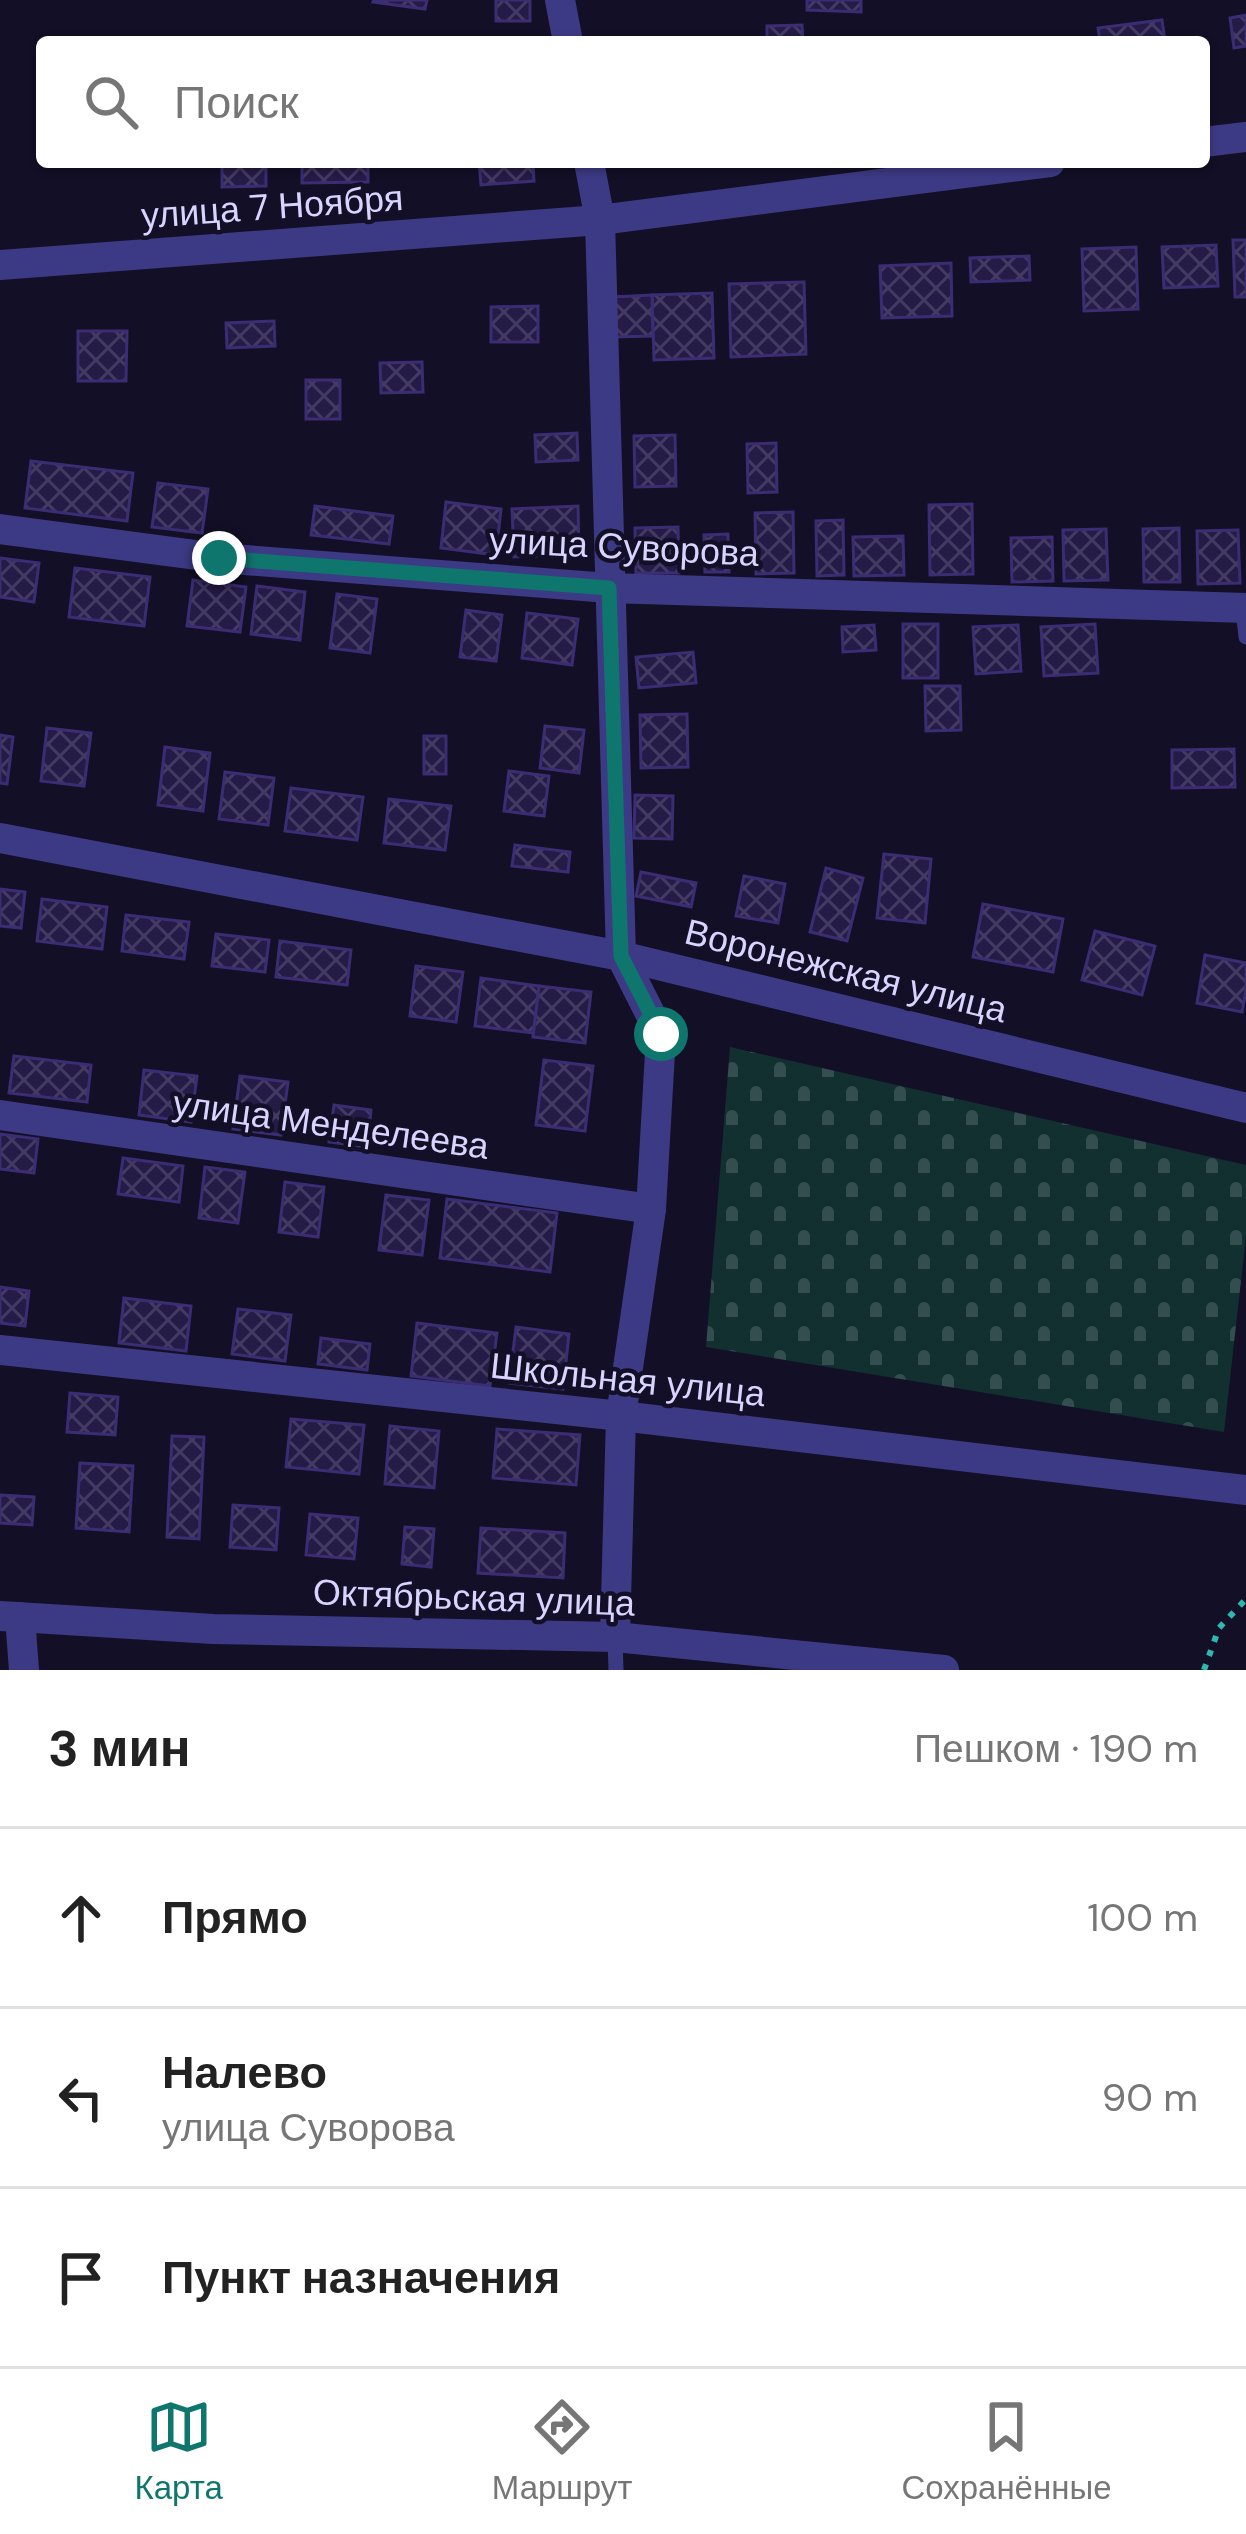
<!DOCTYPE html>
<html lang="ru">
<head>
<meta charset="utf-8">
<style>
  :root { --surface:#fff; --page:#f6f6f6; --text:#222; --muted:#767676; --line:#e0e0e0; --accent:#0f766e }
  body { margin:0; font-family:"DM Sans",sans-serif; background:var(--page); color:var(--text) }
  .stop { position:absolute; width:36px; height:36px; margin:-27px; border:9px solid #0f766e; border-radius:50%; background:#fff }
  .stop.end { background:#0f766e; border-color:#fff; box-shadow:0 3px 12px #0008 }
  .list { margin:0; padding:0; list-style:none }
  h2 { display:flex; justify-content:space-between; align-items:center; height:156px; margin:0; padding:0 48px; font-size:51px }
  h2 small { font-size:39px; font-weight:400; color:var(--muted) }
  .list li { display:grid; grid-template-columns:78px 1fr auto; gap:36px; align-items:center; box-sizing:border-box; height:180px; padding:0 48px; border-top:3px solid var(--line) }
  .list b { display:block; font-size:45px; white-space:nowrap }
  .list p { margin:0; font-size:39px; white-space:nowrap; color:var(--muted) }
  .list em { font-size:39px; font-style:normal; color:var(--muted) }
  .icon { flex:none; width:66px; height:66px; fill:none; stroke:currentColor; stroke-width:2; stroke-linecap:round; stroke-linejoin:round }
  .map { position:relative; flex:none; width:1246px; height:1670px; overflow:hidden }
  .search { position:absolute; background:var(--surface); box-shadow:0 3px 9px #0004; left:36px; right:36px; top:36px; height:132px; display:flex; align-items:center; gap:30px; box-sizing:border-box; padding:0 42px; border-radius:12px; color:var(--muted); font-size:45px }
  .sheet { height:696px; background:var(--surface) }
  nav { display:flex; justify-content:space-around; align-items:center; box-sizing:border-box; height:168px; border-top:3px solid var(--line); background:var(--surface); font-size:33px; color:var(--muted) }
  nav a { display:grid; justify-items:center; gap:6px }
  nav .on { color:var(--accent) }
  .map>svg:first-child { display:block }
  .cemetery { fill:url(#cemetery-stones) }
  .building { fill:url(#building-cross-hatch); stroke:#3b2d73; stroke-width:3 }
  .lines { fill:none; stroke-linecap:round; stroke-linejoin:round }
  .path { stroke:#2fb8b0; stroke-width:6; stroke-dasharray:6 9; stroke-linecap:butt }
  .service { stroke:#3d3a85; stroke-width:15 }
  .minor { stroke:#3d3a85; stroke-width:30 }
  .route { stroke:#0f766e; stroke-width:15 }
  .labels { text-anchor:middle; stroke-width:9; stroke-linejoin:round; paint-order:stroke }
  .street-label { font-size:36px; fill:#d9d4ff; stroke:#130f26 }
</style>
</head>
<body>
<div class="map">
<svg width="1246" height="1670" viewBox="0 0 1246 1670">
  <defs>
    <pattern id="cemetery-stones" width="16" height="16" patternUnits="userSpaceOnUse" patternTransform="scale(3)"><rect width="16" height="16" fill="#12302f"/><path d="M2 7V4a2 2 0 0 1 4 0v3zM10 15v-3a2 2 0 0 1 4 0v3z" fill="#344d4e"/></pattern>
    <pattern id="building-cross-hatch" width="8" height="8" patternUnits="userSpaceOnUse" patternTransform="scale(3)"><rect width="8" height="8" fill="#241b47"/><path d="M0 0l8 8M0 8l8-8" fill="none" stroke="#433b63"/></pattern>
  </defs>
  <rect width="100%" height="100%" fill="#130f26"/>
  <polygon class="cemetery" points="730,1047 1246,1165 1246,1236 1224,1432 706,1347"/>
  <g class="building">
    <polygon points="374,0 427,0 425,9 373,2"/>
    <rect x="496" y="0" width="34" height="21"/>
    <polygon points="807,0 861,0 861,12 807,10"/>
    <polygon points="1246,15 1246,46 1234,48 1230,18"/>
    <polygon points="1162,20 1165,42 1100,42 1098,28"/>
    <polygon points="802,25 803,42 767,42 767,26"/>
    <polygon points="41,83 42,83 42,141 38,141"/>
    <polygon points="222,162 266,162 266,186 222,187"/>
    <polygon points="302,162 368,162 368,182 302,183"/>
    <polygon points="479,162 533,162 534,181 481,185"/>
    <polygon points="1233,240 1246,240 1246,297 1235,297"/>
    <polygon points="1216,245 1218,286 1164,288 1162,247"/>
    <polygon points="1136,247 1138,309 1084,311 1082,249"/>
    <polygon points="1029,256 1030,280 971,282 970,258"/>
    <polygon points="951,263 952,316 882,318 880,266"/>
    <polygon points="804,282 806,354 731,357 729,284"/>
    <polygon points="712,293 714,358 654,360 652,295"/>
    <polygon points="652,295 653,336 614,337 612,297"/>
    <polygon points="538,306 538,342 491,342 491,307"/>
    <polygon points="274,321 275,346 227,348 226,323"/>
    <polygon points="78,331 127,331 126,381 78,381"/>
    <polygon points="422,362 423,392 381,393 380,363"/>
    <rect x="306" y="380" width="34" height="39"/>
    <polygon points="577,433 578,460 536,462 535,435"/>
    <polygon points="675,435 676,486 635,487 634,436"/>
    <polygon points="776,443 777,492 748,493 747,444"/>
    <polygon points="31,461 133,473 127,521 25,508"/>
    <polygon points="158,483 208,489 202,533 152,527"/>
    <polygon points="446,502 501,509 496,555 441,548"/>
    <polygon points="972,504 973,574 930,575 929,505"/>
    <polygon points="315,506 393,516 389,544 311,535"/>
    <polygon points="578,506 579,554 514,557 512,509"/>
    <polygon points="793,512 794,573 756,574 755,513"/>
    <polygon points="843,520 844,575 817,576 816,521"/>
    <polygon points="678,527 679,573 636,573 635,528"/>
    <polygon points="1179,528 1180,582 1144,582 1143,529"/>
    <polygon points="1106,529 1108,580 1064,581 1063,530"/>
    <polygon points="1238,530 1240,583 1198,584 1197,531"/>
    <polygon points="728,534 729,572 705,572 704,535"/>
    <polygon points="903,536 904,575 854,576 853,537"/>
    <polygon points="1052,537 1053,581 1012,582 1011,538"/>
    <polygon points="0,558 39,563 34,602 0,597"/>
    <polygon points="75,568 150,577 144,626 69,617"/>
    <polygon points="193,580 246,587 240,632 187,626"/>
    <polygon points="257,586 305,592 300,640 251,634"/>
    <polygon points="337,594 377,599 370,653 330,648"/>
    <polygon points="466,610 502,615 496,661 460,657"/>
    <polygon points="527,613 578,619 572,665 522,658"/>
    <rect x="903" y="624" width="35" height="54"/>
    <polygon points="1095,624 1098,673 1044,676 1041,627"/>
    <polygon points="874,625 876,650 843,652 842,627"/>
    <polygon points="1018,625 1021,671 976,674 973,627"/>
    <polygon points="693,652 696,683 639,688 636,657"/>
    <polygon points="925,686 960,686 961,730 926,731"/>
    <polygon points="687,714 688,767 641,768 640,715"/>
    <polygon points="545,726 584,730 579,773 540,768"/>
    <polygon points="47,728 91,733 84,786 41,781"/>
    <polygon points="0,735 13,737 7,784 0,783"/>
    <rect x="424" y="736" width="22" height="38"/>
    <polygon points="165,747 210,753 203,811 158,805"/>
    <polygon points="1234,749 1235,787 1172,788 1172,750"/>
    <polygon points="509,771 549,776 544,816 504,811"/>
    <polygon points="225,772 274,778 268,825 219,819"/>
    <polygon points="291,788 363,797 357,840 285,831"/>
    <polygon points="635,795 673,796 672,839 634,838"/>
    <polygon points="389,799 451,806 445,850 384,843"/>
    <polygon points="515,845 570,852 568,872 512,866"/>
    <polygon points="884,854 931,859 925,923 877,918"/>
    <polygon points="826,868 863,878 847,941 810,932"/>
    <polygon points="641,872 696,883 691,907 636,896"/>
    <polygon points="744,876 785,884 778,923 736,916"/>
    <polygon points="0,889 25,892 21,928 0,926"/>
    <polygon points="42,899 107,907 102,949 37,941"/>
    <polygon points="983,904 1063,919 1053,972 973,957"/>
    <polygon points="126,915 189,922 184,959 122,951"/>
    <polygon points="1095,931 1155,946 1142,995 1082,980"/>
    <polygon points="216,934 269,940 265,972 212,966"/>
    <polygon points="280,941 351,950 347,985 276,977"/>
    <polygon points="1205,955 1246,963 1246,990 1242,1012 1197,1003"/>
    <polygon points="416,966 463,972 456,1022 410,1016"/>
    <polygon points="481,978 539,986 534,1033 475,1026"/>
    <polygon points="539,986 591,992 585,1043 533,1037"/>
    <polygon points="14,1056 91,1065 87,1102 9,1093"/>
    <polygon points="544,1060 593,1066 585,1131 536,1125"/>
    <polygon points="144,1070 197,1076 191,1122 139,1115"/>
    <polygon points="240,1076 288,1082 281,1135 233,1129"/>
    <polygon points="334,1105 371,1110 367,1147 329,1142"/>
    <polygon points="0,1134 38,1139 34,1173 0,1169"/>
    <polygon points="123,1158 183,1166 179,1202 118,1194"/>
    <polygon points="205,1167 245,1172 238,1223 199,1218"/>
    <polygon points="285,1182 324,1187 318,1237 279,1232"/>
    <polygon points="386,1195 429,1200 422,1255 379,1250"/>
    <polygon points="447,1199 557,1213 550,1272 440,1258"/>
    <polygon points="0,1287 29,1291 25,1326 0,1323"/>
    <polygon points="124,1298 191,1306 186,1351 119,1343"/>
    <polygon points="238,1309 291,1315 285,1361 232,1354"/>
    <polygon points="417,1323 497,1333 490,1386 411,1376"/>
    <polygon points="516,1327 569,1334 563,1389 509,1383"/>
    <polygon points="321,1338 370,1344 367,1370 318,1364"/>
    <polygon points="70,1393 118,1397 115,1435 67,1432"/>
    <polygon points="291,1419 364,1425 359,1474 286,1467"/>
    <polygon points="390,1426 439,1431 434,1488 385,1484"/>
    <polygon points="497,1429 580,1435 576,1485 493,1478"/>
    <polygon points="172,1436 204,1437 199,1539 167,1537"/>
    <polygon points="80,1463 133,1466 129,1532 76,1528"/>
    <polygon points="0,1495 34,1497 32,1525 0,1523"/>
    <polygon points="233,1505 279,1508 276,1550 230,1547"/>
    <polygon points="310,1514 358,1518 354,1559 306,1555"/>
    <polygon points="405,1527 434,1529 431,1567 402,1564"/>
    <polygon points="481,1528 565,1533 563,1578 478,1573"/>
  </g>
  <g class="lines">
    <polyline class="path" points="1204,1670 1219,1628 1246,1599"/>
    <g class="service">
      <polyline points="1243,608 1246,637"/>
      <polyline points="615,1637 616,1670"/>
    </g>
    <g class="minor">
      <polyline points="560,0 568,42"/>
      <polyline points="1204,142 1246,137"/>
      <polyline points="589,162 600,220 621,956 661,1035 651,1209 621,1416 615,1637"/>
      <polyline points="0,265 600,220 1050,162"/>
      <polyline points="0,529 219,558 609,588 1246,608"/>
      <polyline points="0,838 621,956 1246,1108"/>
      <polyline points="0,1115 651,1209"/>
      <polyline points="0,1350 621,1416 1246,1490"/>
      <polyline points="0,1616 213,1629 615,1637 944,1670"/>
      <polyline points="20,1617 24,1670"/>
    </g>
  </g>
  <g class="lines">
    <polyline class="route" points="219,558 609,588 621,956 661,1034"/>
  </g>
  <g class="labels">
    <g class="street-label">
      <text transform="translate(272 206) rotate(-4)" y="13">улица 7 Ноября</text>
      <text transform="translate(624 546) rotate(3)" y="13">улица Суворова</text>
      <text transform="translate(846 970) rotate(14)" y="13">Воронежская улица</text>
      <text transform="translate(331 1124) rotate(8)" y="13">улица Менделеева</text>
      <text transform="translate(628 1379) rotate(6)" y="13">Школьная улица</text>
      <text transform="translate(474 1597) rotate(2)" y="13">Октябрьская улица</text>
    </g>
  </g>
</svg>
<div class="stop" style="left:661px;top:1034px"></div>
<div class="stop end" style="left:219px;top:558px"></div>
<div class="search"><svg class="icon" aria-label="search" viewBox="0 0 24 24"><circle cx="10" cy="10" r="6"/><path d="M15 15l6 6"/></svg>Поиск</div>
</div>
<section class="sheet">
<h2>3 мин<small>Пешком · 190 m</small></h2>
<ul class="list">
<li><svg class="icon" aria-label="ahead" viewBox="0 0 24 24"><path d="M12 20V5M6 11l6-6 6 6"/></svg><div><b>Прямо</b></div><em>100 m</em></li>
<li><svg class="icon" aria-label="left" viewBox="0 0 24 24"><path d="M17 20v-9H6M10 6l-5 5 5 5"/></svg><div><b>Налево</b><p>улица Суворова</p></div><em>90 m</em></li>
<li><svg class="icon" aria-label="arrive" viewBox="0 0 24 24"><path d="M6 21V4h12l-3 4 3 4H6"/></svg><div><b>Пункт назначения</b></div></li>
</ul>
</section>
<nav>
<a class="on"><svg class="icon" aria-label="map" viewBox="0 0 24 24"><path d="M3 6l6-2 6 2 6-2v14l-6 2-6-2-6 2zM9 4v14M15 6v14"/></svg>Карта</a>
<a><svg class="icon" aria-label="directions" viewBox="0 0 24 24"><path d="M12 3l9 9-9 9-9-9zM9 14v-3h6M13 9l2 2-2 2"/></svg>Маршрут</a>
<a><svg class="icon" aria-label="saved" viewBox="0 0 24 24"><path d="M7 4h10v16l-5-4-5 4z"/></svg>Сохранённые</a>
</nav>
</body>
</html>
